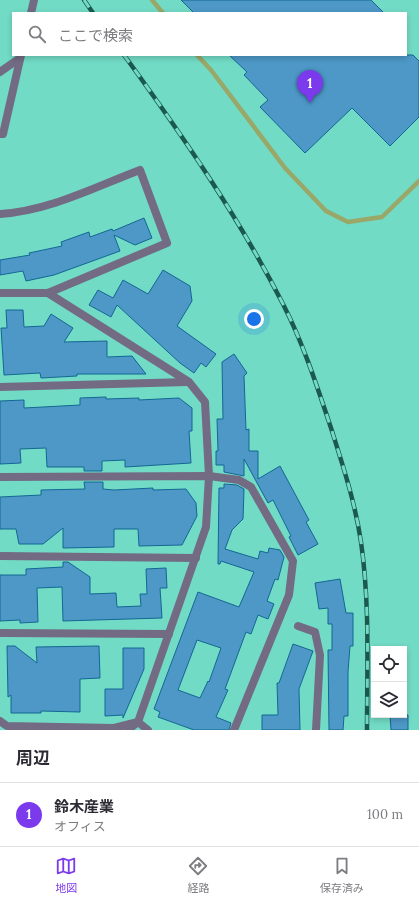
<!DOCTYPE html>
<html lang="ja">
<head>
<meta charset="utf-8">
<style>
  :root { --surface:#fff; --page:#f2f2f3; --text:#2b2b33; --muted:#7c7c81; --line:#e1e1e2; --accent:#7c3aed }
  body { margin:0; font-family:Lora,"Noto Sans JP",serif; background:var(--page); color:var(--text) }
  .controls { position:absolute; right:12px; bottom:12px; display:grid; overflow:hidden; border-radius:0px; box-shadow:0 2px 6px #0003 }
  .controls button { width:36px; height:36px; display:grid; place-items:center; padding:0; border:0; border-bottom:1px solid var(--line); background:var(--surface); color:var(--text); font:20px sans-serif }
  .you { position:absolute; left:254px; top:319px; width:14px; height:14px; margin:-10px; border:3px solid #fff; border-radius:50%; background:#1a73e8; box-shadow:0 0 0 6px #1a73e833 }
  .badge { display:grid; place-items:center; width:26px; height:26px; border-radius:50%; background:var(--accent); color:#fff; font-size:13px; font-weight:700 }
  .pin { position:absolute; translate:-50% -33px; filter:drop-shadow(0 1px 2px #0008) }
  .pin::after { content:''; position:absolute; top:21px; width:14px; height:12px; background:inherit; clip-path:polygon(0 0,100% 0,50% 100%) }
  .list { margin:0; padding:0; list-style:none }
  h2 { display:flex; justify-content:space-between; align-items:center; height:52px; margin:0; padding:0 16px; font-size:17px }
  h2 small { font-size:13px; font-weight:400; color:var(--muted) }
  .list li { display:grid; grid-template-columns:26px 1fr auto; gap:12px; align-items:center; box-sizing:border-box; height:64px; padding:0 16px; border-top:1px solid var(--line) }
  .list b { display:block; font-size:15px; white-space:nowrap }
  .list p { margin:0; font-size:13px; white-space:nowrap; color:var(--muted) }
  .list em { font-size:13px; font-style:normal; color:var(--muted) }
  .icon { flex:none; width:22px; height:22px; fill:none; stroke:currentColor; stroke-width:2; stroke-linecap:round; stroke-linejoin:round }
  .map { position:relative; flex:none; width:419px; height:730px; overflow:hidden }
  .search { position:absolute; background:var(--surface); box-shadow:0 2px 6px #0003; left:12px; right:12px; top:12px; height:44px; display:flex; align-items:center; gap:10px; box-sizing:border-box; padding:0 14px; border-radius:0px; color:var(--muted); font-size:15px }
  .sheet { height:116px; background:var(--surface) }
  nav { display:flex; justify-content:space-around; align-items:center; box-sizing:border-box; height:56px; border-top:1px solid var(--line); background:var(--surface); font-size:11px; color:var(--muted) }
  nav a { display:grid; justify-items:center; gap:2px }
  nav .on { color:var(--accent) }
  .map>svg:first-child { display:block }
  .lines { fill:none; stroke-linecap:round; stroke-linejoin:round }
  .stream { stroke:#99a768; stroke-width:4.5 }
  .building { fill:#4d98c7; stroke:#136793; fill-rule:evenodd }
  .street { stroke:#726b83; stroke-width:8 }
  .rail-casing { stroke:#1b594e; stroke-width:4.5 }
  .rail { stroke:#72dbc5; stroke-width:3; stroke-dasharray:9; stroke-linecap:butt }
</style>
</head>
<body>
<div class="map">
<svg width="419" height="730" viewBox="0 0 419 730">
  <rect width="100%" height="100%" fill="#72dbc5"/>
  <g class="lines">
    <g class="stream">
      <polyline points="152,0 163,13"/>
      <polyline points="197,55 211,70 285,168 326,211 348,222 382,217 419,181"/>
    </g>
  </g>
  <g class="building">
    <polygon points="181,0 371,0 384,13 194,13"/>
    <polygon points="229,55 413,55 419,61 419,117 390,146 352,108 305,153 260,107 268,100 244,75 247,72"/>
    <polygon points="144,218 152,238 135,245 114,235 120,251 54,275 26,281 23,271 0,275 0,260 30,255 29,253 62,246 61,242 89,232 90,237 112,229 113,231"/>
    <polygon points="163,270 190,286 192,301 177,326 216,354 206,367 201,363 194,373 180,363 117,305 111,317 89,305 98,290 113,298 123,280 148,294"/>
    <polygon points="6,310 23,310 24,327 44,326 51,314 73,328 64,342 107,341 107,357 132,356 146,374 77,374 77,376 41,378 40,373 4,375 1,328 7,328"/>
    <polygon points="234,354 247,373 244,376 246,430 249,429 249,451 258,451 258,479 280,466 309,520 306,522 318,544 298,555 289,537 291,536 273,500 268,503 244,459 244,476 224,472 224,465 216,465 216,451 218,451 217,419 223,419 222,362"/>
    <polygon points="106,397 106,399 139,398 139,400 179,398 192,408 192,431 189,431 191,463 125,467 125,460 102,461 102,471 84,471 84,467 47,467 46,448 20,449 21,463 0,464 0,401 24,400 24,408 80,405 80,398"/>
    <polygon points="84,482 103,482 103,489 114,490 153,488 153,490 186,489 196,503 197,516 182,545 139,546 138,529 114,529 114,547 63,548 63,528 43,544 19,544 16,529 0,529 0,497 41,495 41,490 85,489"/>
    <path d="M224,484L237,485L244,489L243,519L232,530L225,549L258,559L260,551L268,553L269,548L280,550L284,557L278,580L275,579L267,601L274,604L268,619L258,615L251,634L246,632L225,689L228,690L216,717L231,723L229,730H194L158,717L160,712L154,709L198,592L239,607L254,572L221,561L220,564H218L219,488H224ZM197,640L221,648L209,682L208,681L200,698L178,690Z"/>
    <polygon points="63,562 68,562 90,577 90,594 116,593 117,607 141,606 140,594 147,594 146,569 166,568 167,588 160,588 162,618 63,621 62,587 37,588 38,622 20,623 20,620 0,621 0,575 26,575 26,569 63,567"/>
    <polygon points="340,579 346,613 353,613 353,646 350,646 348,672 348,716 344,716 343,730 329,730 328,650 332,650 332,624 328,624 328,608 319,609 315,583"/>
    <polygon points="293,644 313,651 299,689 300,730 262,730 262,715 278,715 277,683 279,683"/>
    <polygon points="7,646 15,646 37,663 36,647 99,646 100,678 80,679 80,712 41,711 41,713 11,713 11,695 8,697"/>
    <polygon points="123,648 144,648 144,669 123,718 123,715 105,716 105,689 123,689"/>
    <polygon points="390,715 408,715 408,730 391,730"/>
  </g>
  <g class="lines">
    <g class="street">
      <polyline points="31,13 34,0"/>
      <polyline points="0,72 20,58"/>
      <polyline points="0,134 3,134 21,55"/>
      <path d="M0,214C49,211 95,187 140,170L167,243L48,293H0"/>
      <polyline points="48,293 189,382 205,402 209,476 206,527 138,722 128,730"/>
      <polyline points="0,387 188,382"/>
      <polyline points="0,477 209,476 239,480 251,487 293,561 289,595 234,730"/>
      <polyline points="0,556 196,558"/>
      <polyline points="298,626 315,632 320,655 316,730"/>
      <polyline points="0,633 169,634"/>
      <polyline points="0,721 7,726 114,728 138,722 148,730"/>
    </g>
    <defs>
      <g id="rail">
        <polyline points="84,0 93,13"/>
        <path d="M124,55C182,135 238,216 283,304C303,343 317,386 331,428C343,466 355,502 361,542C370,604 367,667 367,730"/>
      </g>
    </defs>
    <use href="#rail" class="rail-casing"/>
    <use href="#rail" class="rail"/>
  </g>
</svg>
<div class="controls">
<button><svg class="icon" aria-label="locate" viewBox="0 0 24 24"><circle cx="12" cy="12" r="6"/><path d="M12 2v4M12 18v4M2 12h4M18 12h4"/></svg></button>
<button><svg class="icon" aria-label="layers" viewBox="0 0 24 24"><path d="M12 4l9 5-9 5-9-5zM3 14l9 5 9-5"/></svg></button>
</div>
<div class="you"></div>
<div class="pin badge" style="left:310px;top:103px">1</div>
<div class="search"><svg class="icon" aria-label="search" viewBox="0 0 24 24"><circle cx="10" cy="10" r="6"/><path d="M15 15l6 6"/></svg>ここで検索</div>
</div>
<section class="sheet">
<h2>周辺<small></small></h2>
<ul class="list">
<li><span class="badge">1</span><div><b>鈴木産業</b><p>オフィス</p></div><em>100 m</em></li>
</ul>
</section>
<nav>
<a class="on"><svg class="icon" aria-label="map" viewBox="0 0 24 24"><path d="M3 6l6-2 6 2 6-2v14l-6 2-6-2-6 2zM9 4v14M15 6v14"/></svg>地図</a>
<a><svg class="icon" aria-label="directions" viewBox="0 0 24 24"><path d="M12 3l9 9-9 9-9-9zM9 14v-3h6M13 9l2 2-2 2"/></svg>経路</a>
<a><svg class="icon" aria-label="saved" viewBox="0 0 24 24"><path d="M7 4h10v16l-5-4-5 4z"/></svg>保存済み</a>
</nav>
</body>
</html>
